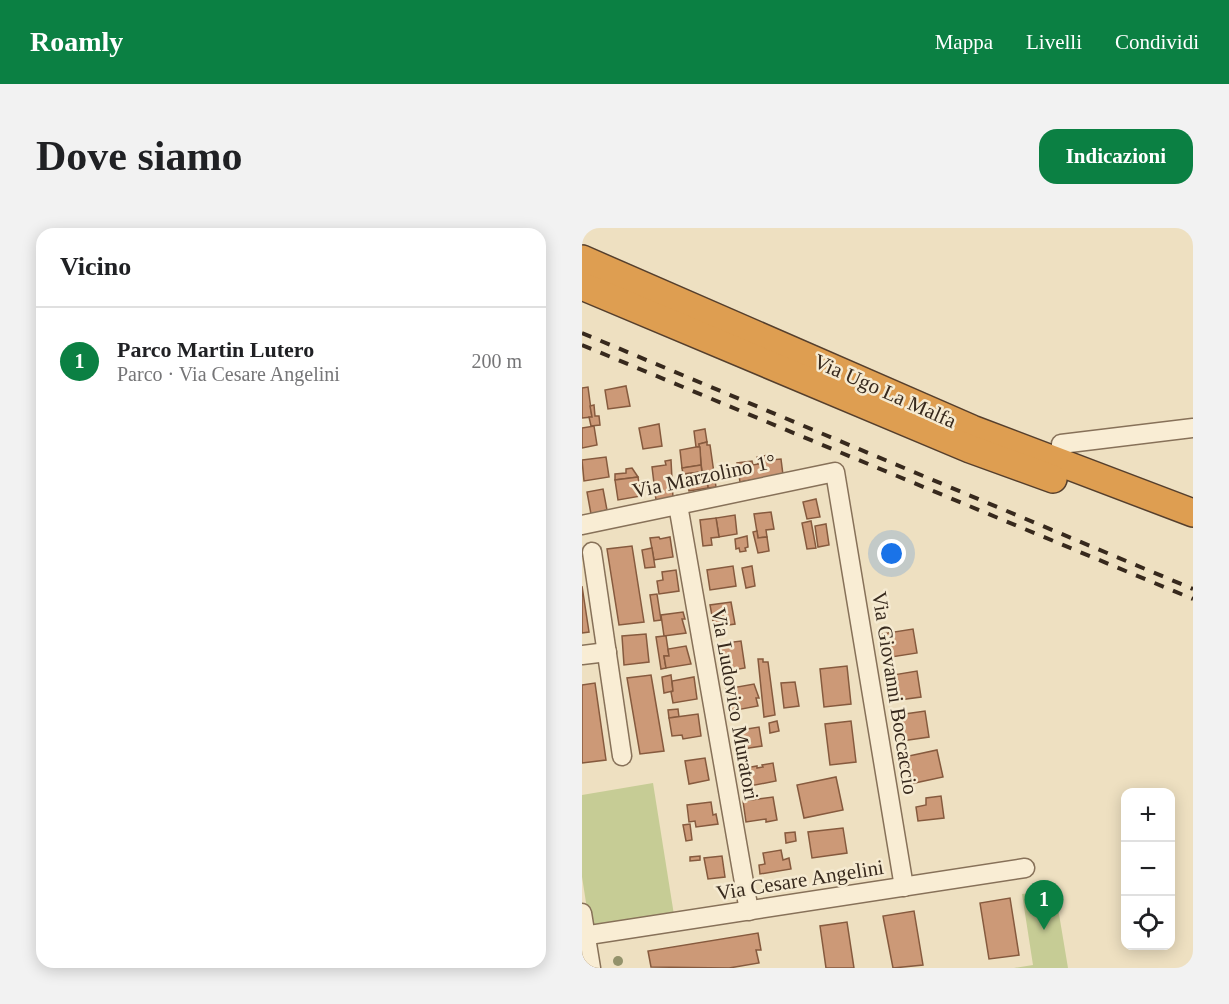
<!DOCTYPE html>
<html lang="it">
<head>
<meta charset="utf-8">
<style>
  :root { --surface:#fff; --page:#f2f2f2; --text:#202124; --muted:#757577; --line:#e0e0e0; --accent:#0b8043 }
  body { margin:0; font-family:Georgia,serif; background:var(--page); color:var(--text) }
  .controls { position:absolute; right:18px; bottom:18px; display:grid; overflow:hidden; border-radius:12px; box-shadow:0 3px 15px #0003 }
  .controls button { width:54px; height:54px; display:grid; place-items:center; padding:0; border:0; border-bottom:2px solid var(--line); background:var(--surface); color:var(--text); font:30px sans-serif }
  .you { position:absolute; left:310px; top:326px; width:21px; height:21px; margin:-15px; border:4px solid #fff; border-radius:50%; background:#1a73e8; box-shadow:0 0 0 9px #1a73e833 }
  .badge { display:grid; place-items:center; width:39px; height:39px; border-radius:50%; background:var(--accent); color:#fff; font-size:20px; font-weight:700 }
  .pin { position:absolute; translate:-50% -50px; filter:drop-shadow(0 2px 3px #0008) }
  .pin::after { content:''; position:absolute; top:32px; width:21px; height:18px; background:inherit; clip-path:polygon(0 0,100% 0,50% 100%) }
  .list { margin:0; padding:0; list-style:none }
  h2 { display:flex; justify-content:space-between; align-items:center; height:78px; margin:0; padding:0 24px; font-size:26px }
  h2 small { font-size:20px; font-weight:400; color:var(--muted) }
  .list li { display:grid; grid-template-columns:39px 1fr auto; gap:18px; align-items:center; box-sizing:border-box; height:108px; padding:0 24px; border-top:2px solid var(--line) }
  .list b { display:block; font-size:22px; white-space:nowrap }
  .list p { margin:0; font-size:20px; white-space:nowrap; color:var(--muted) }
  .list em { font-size:20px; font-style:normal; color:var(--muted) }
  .icon { flex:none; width:33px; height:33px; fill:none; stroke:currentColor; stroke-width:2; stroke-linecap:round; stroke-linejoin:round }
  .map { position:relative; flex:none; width:611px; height:740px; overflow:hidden; border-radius:18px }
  header { display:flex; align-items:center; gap:36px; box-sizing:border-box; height:84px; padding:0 30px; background:var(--accent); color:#fff }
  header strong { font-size:28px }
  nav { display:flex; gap:33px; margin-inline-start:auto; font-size:21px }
  .intro { display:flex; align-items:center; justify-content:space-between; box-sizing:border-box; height:144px; padding:0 36px }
  h1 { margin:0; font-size:42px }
  .button { padding:15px 27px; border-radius:18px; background:var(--accent); color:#fff; font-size:21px; font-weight:700 }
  main { display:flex; gap:36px; padding:0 36px }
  aside { flex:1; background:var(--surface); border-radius:18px; box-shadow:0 3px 15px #0003 }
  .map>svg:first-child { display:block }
  .green { fill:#c6cc95 }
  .building { fill:#c97; stroke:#865a3e; stroke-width:1.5 }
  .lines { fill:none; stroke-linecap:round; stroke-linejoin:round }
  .minor-casing { stroke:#877159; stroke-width:21 }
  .highway-casing { stroke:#553f2d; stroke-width:30 }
  .minor { stroke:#f9edd4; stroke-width:18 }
  .highway { stroke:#de9e51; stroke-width:27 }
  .rail { stroke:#37291d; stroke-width:4; stroke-dasharray:10 10; stroke-linecap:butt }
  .tree { fill:#93926b }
  .labels { text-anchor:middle; stroke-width:5; stroke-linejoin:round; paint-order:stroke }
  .street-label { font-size:21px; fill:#37291d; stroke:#f5ead1 }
</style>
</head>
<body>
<header>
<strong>Roamly</strong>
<nav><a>Mappa</a><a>Livelli</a><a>Condividi</a></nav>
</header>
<div class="intro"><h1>Dove siamo</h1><a class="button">Indicazioni</a></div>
<main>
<aside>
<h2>Vicino<small></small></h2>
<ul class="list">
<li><span class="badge">1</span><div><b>Parco Martin Lutero</b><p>Parco · Via Cesare Angelini</p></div><em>200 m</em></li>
</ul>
</aside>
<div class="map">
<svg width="611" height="740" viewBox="0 0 611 740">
  <rect width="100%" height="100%" fill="#eee0c1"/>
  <g class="green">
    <polygon points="71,555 92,687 8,700 0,649 0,567"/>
    <polygon points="473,662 486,740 432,740 451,737 440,666"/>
  </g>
  <g class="building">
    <polygon points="44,158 48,178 26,181 23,162"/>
    <polygon points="6,159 10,189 0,190 0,160"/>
    <polygon points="12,177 13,188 17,188 18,197 9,198 7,189 10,189 8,178"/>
    <polygon points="77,196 80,218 61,221 57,200"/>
    <polygon points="12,198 15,217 0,220 0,200"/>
    <polygon points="123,201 125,214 117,216 118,219 114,219 112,203"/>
    <polygon points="125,214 125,217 128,217 134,259 126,260 124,243 120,244 117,216"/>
    <polygon points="114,219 118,219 119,237 100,240 98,222"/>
    <polygon points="188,227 189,232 199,231 201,247 158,254 155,235 170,233 171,237 182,235 181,228"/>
    <polygon points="181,228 182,235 176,236 175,229"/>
    <polygon points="24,229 27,249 2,253 0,232"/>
    <polygon points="89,232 91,270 74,272 70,239 84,237 83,233"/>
    <polygon points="119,237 120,244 101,246 100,240"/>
    <polygon points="50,240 56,249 33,252 33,246 44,245 44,241"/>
    <polygon points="124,243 126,260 107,263 104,246"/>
    <polygon points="56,249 59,268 36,272 33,252"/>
    <polygon points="21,261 25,282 9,286 5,264"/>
    <polygon points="234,271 238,289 225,291 221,274"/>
    <polygon points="189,284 192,301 184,302 185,309 176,310 172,286"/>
    <polygon points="153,287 155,306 137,309 134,290"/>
    <polygon points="134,290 137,309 129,310 130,317 121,318 118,292"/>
    <polygon points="229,293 234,320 225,321 220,295"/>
    <polygon points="244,296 247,317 236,319 233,298"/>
    <polygon points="175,303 176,310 185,309 187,323 176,325 171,304"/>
    <polygon points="165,308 166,319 163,320 164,323 158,324 157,320 154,321 153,311"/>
    <polygon points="77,309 78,311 88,309 91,329 72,332 68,310"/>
    <polygon points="50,318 62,394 37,397 25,321"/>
    <polygon points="70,320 73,339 63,340 60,322"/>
    <polygon points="151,338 154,358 128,362 125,342"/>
    <polygon points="170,338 173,358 164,360 160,340"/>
    <polygon points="94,342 97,363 77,366 75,353 81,352 80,344"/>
    <polygon points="0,358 7,404 0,405"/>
    <polygon points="75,366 79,392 72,393 68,367"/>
    <polygon points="149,374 153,396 132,399 128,377"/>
    <polygon points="101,384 103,391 100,391 104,405 82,408 79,387"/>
    <polygon points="331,401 335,425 303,430 299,406"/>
    <polygon points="64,406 67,434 42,437 40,408"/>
    <polygon points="82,408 84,408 87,428 82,428 84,440 79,441 74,409"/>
    <polygon points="159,413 163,440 141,444 136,416"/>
    <polygon points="104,418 109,436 84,440 82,428 87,428 86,421"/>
    <polygon points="176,431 181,431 181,434 186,434 193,487 182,489"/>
    <polygon points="265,438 269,476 242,479 238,441"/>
    <polygon points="335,443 339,469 310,473 305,448"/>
    <polygon points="69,447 82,523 58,526 45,450"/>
    <polygon points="89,447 91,463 82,465 80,449"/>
    <polygon points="112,449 115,471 91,475 89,464 91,463 90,453"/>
    <polygon points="213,454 217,478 202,480 199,455"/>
    <polygon points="13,455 24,532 0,535 0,457"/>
    <polygon points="172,456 177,470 174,470 176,478 149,483 144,461"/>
    <polygon points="96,481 97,489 87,490 86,482"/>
    <polygon points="343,483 347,509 320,513 316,487"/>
    <polygon points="116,486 119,508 101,511 100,507 90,508 87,490"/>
    <polygon points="195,493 197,503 188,505 187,495"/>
    <polygon points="269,493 274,534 248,537 243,496"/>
    <polygon points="177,499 180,518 154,522 153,503"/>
    <polygon points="355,522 361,549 328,556 322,529"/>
    <polygon points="123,530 127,552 107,556 103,533"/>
    <polygon points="191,535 194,553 168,558 163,540 175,538 175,540 181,539 180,537"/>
    <polygon points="254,549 261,582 222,590 215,557"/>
    <polygon points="359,568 362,590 336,593 334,579 344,577 344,570"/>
    <polygon points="191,569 195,592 184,594 184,591 164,594 161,573"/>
    <polygon points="129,574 131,587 134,586 136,596 114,599 113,593 107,594 105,577"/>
    <polygon points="108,596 110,612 104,613 101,597"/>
    <polygon points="261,600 265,625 230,630 226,604"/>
    <polygon points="213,604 214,613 204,615 203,605"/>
    <polygon points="199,622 201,632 207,630 209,641 178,646 177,637 183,636 181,625"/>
    <polygon points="118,628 118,632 108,633 108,629"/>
    <polygon points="140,628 143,649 126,651 122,630"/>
    <polygon points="428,670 437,727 407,731 398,675"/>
    <polygon points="332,683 341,737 311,740 301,688"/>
    <polygon points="265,694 272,740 244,740 238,698"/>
    <polygon points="176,705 179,722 174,722 177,735 147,740 69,739 66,723"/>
  </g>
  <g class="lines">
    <defs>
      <g id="minor">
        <polyline points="479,216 611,200"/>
        <polyline points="96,277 167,683"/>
        <polyline points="0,297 253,244 322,659"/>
        <polyline points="10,324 40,528"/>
        <polyline points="0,427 25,424"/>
        <polyline points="0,685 9,740"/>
        <polyline points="0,708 443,640"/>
      </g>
      <g id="highway">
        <polyline points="0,31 390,201 611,285"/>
        <polyline points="0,58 388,221 471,251"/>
      </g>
    </defs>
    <use href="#minor" class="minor-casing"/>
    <use href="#highway" class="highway-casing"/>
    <use href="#minor" class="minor"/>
    <use href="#highway" class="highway"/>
    <g class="rail">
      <polyline points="0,105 611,361"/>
      <polyline points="0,117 611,371"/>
    </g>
  </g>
  <circle class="tree" cx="36" cy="733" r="5"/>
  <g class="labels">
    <g class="street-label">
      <text transform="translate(303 163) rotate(24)" y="7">Via Ugo La Malfa</text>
      <text transform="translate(122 248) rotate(-12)" y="7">Via Marzolino 1°</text>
      <text transform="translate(313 465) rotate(81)" y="7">Via Giovanni Boccaccio</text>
      <text transform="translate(153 476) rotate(80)" y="7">Via Ludovico Muratori</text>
      <text transform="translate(218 652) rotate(-9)" y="7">Via Cesare Angelini</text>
    </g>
  </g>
</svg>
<div class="controls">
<button>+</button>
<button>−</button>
<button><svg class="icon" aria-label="locate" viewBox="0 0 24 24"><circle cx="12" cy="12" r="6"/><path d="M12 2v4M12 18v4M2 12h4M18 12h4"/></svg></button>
</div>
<div class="you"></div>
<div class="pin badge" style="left:462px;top:702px">1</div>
</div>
</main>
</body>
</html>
